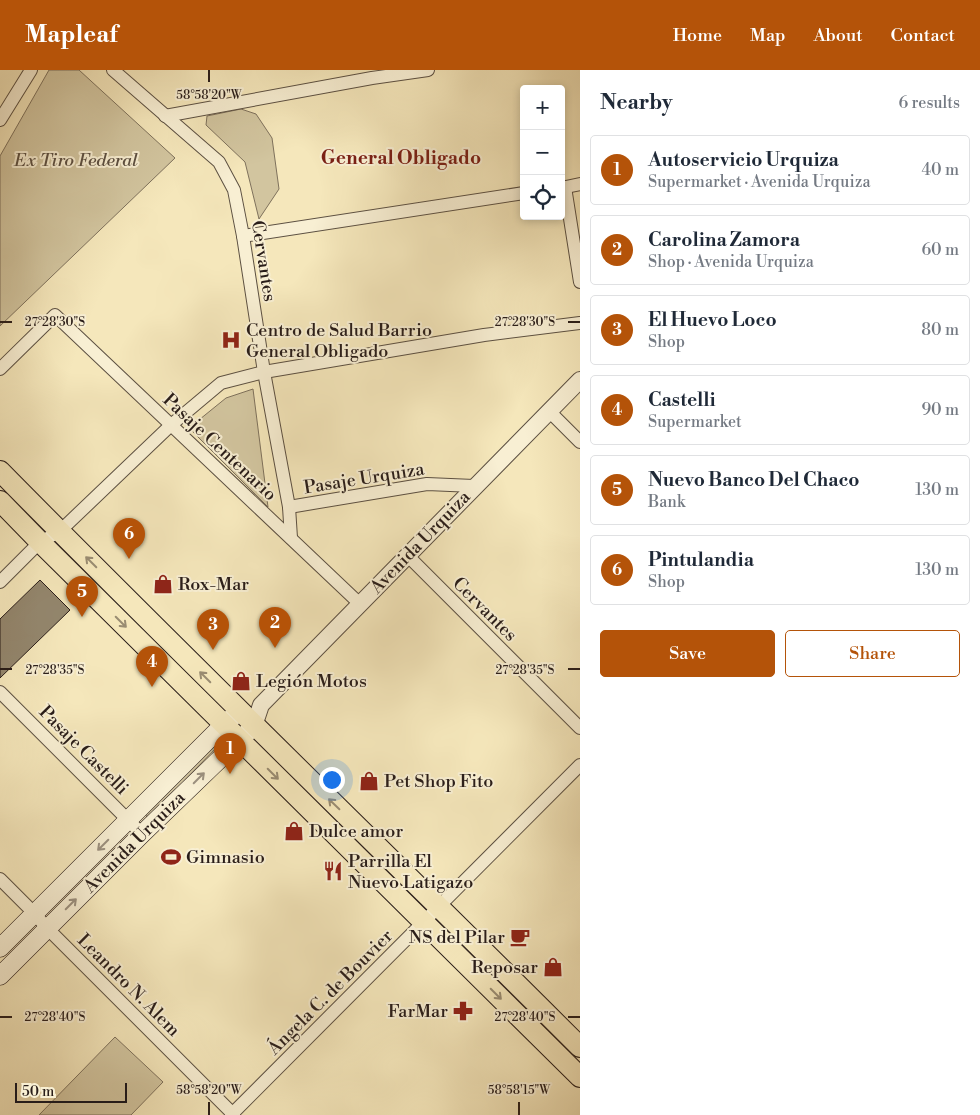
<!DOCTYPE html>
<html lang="en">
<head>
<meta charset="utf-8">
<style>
  :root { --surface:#fff; --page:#f6f6f7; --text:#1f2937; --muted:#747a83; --line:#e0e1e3; --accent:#b45309 }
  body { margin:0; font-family:"Libre Bodoni",serif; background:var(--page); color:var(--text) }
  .controls { position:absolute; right:15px; top:15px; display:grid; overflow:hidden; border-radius:5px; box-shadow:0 2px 8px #0003 }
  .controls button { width:45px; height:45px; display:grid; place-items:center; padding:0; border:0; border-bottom:1px solid var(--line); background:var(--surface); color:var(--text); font:25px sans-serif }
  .scale { position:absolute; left:15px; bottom:12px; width:112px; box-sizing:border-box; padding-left:5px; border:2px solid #291d19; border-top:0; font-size:14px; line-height:18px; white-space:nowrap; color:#291d19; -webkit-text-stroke:4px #f8efd3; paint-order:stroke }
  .you { position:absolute; left:331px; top:709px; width:18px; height:18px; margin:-12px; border:4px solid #fff; border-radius:50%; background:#1a73e8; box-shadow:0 0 0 8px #1a73e833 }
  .badge { display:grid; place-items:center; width:32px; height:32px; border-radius:50%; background:var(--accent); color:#fff; font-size:16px; font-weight:700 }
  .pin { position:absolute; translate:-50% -41px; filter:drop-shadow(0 1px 2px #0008) }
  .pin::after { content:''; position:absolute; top:26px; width:18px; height:15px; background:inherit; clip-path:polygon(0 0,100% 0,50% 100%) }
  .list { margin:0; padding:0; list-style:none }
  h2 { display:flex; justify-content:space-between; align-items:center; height:65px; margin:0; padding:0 20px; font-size:21px }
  h2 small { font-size:16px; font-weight:400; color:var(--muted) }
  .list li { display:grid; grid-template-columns:32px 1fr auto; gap:15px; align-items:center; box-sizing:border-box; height:70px; margin:0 10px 10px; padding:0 10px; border:1px solid var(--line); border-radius:5px }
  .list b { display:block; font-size:19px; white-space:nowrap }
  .list p { margin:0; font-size:16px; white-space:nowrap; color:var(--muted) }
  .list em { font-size:16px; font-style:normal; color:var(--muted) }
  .actions { display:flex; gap:10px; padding:15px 20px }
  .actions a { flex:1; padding:11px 0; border:1px solid var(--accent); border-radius:5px; text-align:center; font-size:18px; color:var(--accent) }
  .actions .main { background:var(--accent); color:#fff }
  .icon { flex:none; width:28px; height:28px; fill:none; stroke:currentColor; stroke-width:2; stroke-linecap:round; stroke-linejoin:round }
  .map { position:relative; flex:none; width:580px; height:1045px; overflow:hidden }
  header { display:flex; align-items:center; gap:30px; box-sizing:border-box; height:70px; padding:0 25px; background:var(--accent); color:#fff }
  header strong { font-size:24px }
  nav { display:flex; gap:28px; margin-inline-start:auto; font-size:18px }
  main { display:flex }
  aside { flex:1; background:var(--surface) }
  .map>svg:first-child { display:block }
  .green { fill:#d2c59f; stroke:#7e715c }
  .building { fill:#93866d; stroke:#291d19 }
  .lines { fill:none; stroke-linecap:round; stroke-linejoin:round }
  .minor-casing { stroke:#5c5042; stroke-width:14 }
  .tertiary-casing { stroke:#5c5042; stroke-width:18 }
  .secondary-casing { stroke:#291d19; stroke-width:19 }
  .primary-casing { stroke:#291d19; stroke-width:22 }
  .minor { stroke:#f8efd3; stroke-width:12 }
  .tertiary { stroke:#f8efd3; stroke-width:16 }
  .secondary { stroke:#f8efd3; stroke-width:18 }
  .primary { stroke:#f5e7bb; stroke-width:20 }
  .oneway { stroke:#998c72 }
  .oneway2 { stroke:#9b907f }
  .ticks { fill:none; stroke:#291d19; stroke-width:2 }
  .labels { text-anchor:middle; stroke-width:4; stroke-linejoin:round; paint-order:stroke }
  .park-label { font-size:18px; font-style:italic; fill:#5c4f41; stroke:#f8efd3 }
  .street-label { font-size:18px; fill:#291d19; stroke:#f8efd3 }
  .poi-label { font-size:18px; fill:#291d19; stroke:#f8efd3; text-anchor:start }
  .neighbourhood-label { font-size:19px; font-weight:bold; fill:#7a1f14; stroke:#f8efd3 }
  .ticks-label { font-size:12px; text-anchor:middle; fill:#291d19; stroke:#f8efd3; stroke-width:4; stroke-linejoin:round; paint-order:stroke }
</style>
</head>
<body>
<header>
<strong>Mapleaf</strong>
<nav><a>Home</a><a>Map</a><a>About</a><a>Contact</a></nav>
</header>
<main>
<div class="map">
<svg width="580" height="1045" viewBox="0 0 580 1045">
  <rect width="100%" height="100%" fill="#f5e7bb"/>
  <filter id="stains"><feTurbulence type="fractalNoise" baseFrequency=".004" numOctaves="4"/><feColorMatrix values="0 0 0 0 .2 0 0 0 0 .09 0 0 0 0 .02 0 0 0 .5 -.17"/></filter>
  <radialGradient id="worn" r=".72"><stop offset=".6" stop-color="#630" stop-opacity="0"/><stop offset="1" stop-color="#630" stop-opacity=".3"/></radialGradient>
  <g class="green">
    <polygon points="49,0 79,0 175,88 0,256 0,86"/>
    <polygon points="241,39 256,44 272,68 279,119 259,149 245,92 206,55 207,46"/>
    <polygon points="253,319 268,437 189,358 226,328"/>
    <polygon points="215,671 219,675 148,748 144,743"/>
    <polygon points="115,967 163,1012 131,1045 39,1045"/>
  </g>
  <polygon class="building" points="40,510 70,540 0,608 0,549"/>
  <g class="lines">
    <defs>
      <g id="minor">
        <polyline points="113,0 219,92 234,120 243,166 264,302 289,437 291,468"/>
        <polyline points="165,46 372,8 428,0"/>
        <polyline points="0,50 31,0"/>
        <polyline points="565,117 580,212"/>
        <polyline points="561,118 580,114"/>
        <polyline points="243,166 524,123"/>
        <polyline points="0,299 55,245 360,534"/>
        <polyline points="549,341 580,372"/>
        <polyline points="289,437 427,414 474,416"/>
        <polyline points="408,486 580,658"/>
        <polyline points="0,512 40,472 59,462 171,355 221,313 264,302 484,265 580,253"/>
        <polyline points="0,622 142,764"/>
        <polyline points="0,809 34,843 47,858 234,1045"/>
        <polyline points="231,1045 580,695"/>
      </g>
      <polyline id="tertiary" points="254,656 261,635 580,310"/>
      <g id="secondary">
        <polyline points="0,878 224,654 240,641"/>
        <polyline points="0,906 142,764 254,656"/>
      </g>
      <g id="primary">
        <path d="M0,401C191,595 387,784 580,977"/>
        <polyline points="0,431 40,472 580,1007"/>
      </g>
    </defs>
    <use href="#minor" class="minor-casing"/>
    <use href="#tertiary" class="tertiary-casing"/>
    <use href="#secondary" class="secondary-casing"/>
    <use href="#primary" class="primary-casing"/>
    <use href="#minor" class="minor"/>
    <use href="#tertiary" class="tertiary"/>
    <use href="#secondary" class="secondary"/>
    <use href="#primary" class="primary"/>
  </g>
  <defs><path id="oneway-shaft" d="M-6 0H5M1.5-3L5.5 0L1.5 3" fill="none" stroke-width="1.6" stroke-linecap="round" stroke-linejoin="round" transform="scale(1.25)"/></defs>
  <g class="oneway">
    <use href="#oneway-shaft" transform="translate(91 492) rotate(-135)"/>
    <use href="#oneway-shaft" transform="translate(121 552) rotate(45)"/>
    <use href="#oneway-shaft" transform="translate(205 607) rotate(-135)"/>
    <use href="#oneway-shaft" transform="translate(273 704) rotate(45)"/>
    <use href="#oneway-shaft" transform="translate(334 734) rotate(-136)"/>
    <use href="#oneway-shaft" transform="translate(496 924) rotate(45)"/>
  </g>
  <g class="oneway2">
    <use href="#oneway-shaft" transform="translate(199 708) rotate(-45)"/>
    <use href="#oneway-shaft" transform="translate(103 775) rotate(135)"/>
    <use href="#oneway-shaft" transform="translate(71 834) rotate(-45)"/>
  </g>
  <path class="ticks" d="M209,0V12M0,252H12M568,252H580M0,599H12M568,599H580M0,947H12M568,947H580M209,1032V1045M519,1032V1045"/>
  <defs>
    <symbol id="hospital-bare" viewBox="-9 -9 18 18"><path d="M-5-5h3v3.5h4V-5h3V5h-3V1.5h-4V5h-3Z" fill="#8f2418" stroke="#f8efd3" stroke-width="2.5" paint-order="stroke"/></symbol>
    <symbol id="shop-bare" viewBox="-9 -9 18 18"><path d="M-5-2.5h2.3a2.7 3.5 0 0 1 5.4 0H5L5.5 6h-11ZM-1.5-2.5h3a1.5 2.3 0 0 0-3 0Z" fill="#8f2418" stroke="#f8efd3" stroke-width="2.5" paint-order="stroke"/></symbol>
    <symbol id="stadium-bare" viewBox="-9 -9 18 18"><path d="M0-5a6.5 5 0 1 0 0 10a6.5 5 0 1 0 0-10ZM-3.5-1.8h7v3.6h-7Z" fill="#8f2418" stroke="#f8efd3" stroke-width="2.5" paint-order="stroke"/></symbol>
    <symbol id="restaurant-bare" viewBox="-9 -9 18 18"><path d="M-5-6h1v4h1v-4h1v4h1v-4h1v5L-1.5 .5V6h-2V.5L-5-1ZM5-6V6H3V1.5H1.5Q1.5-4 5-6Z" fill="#8f2418" stroke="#f8efd3" stroke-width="2.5" paint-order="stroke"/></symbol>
    <symbol id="cafe-bare" viewBox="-9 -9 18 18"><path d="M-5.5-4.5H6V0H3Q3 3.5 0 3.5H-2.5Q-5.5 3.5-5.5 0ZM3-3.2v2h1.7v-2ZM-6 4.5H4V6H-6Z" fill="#8f2418" stroke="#f8efd3" stroke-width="2.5" paint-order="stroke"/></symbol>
    <symbol id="pharmacy-bare" viewBox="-9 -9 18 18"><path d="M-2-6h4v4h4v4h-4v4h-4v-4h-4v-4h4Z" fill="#8f2418" stroke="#f8efd3" stroke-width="2.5" paint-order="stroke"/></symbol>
  </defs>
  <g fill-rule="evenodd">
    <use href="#hospital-bare" x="217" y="256" width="28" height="28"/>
    <use href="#shop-bare" x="149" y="500" width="28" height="28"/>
    <use href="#shop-bare" x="227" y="597" width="28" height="28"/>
    <use href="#shop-bare" x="355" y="697" width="28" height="28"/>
    <use href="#shop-bare" x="280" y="747" width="28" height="28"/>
    <use href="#stadium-bare" x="157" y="773" width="28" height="28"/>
    <use href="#restaurant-bare" x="319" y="787" width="28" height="28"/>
    <use href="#cafe-bare" x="506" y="853" width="28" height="28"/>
    <use href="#shop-bare" x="539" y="883" width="28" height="28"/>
    <use href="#pharmacy-bare" x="449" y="927" width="28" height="28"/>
  </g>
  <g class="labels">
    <g class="park-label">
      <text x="76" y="96">Ex Tiro Federal</text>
    </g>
    <g class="street-label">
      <text transform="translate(264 191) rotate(81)" y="6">Cervantes</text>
      <text transform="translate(220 377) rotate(43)" y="6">Pasaje Centenario</text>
      <text transform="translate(364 408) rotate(-9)" y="6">Pasaje Urquiza</text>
      <text transform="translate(420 472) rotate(-46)" y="6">Avenida Urquiza</text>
      <text transform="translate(485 539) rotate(45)" y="6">Cervantes</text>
      <text transform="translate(84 680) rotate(45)" y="6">Pasaje Castelli</text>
      <text transform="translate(134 772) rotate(-45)" y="6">Avenida Urquiza</text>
      <text transform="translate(129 915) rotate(45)" y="6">Leandro N. Alem</text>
      <text transform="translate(330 922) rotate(-45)" y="6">Ángela C. de Bouvier</text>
    </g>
    <g class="poi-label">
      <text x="246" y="266">Centro de Salud Barrio<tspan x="246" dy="21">General Obligado</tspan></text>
      <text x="178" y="520">Rox-Mar</text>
      <text x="256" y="617">Legión Motos</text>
      <text x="384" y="717">Pet Shop Fito</text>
      <text x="309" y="767">Dulce amor</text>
      <text x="186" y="793">Gimnasio</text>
      <text x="348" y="797">Parrilla El<tspan x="348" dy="21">Nuevo Latigazo</tspan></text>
      <text x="505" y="873" text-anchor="end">NS del Pilar</text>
      <text x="538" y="903" text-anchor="end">Reposar</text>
      <text x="448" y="947" text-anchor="end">FarMar</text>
    </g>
    <g class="neighbourhood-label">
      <text x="401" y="94">General Obligado</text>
    </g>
  </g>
  <g class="ticks-label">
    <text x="209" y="29">58°58'20"W</text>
    <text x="55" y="256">27°28'30"S</text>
    <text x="525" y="256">27°28'30"S</text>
    <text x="55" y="604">27°28'35"S</text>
    <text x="525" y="604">27°28'35"S</text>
    <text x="55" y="951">27°28'40"S</text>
    <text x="525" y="951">27°28'40"S</text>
    <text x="209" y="1024">58°58'20"W</text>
    <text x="519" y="1024">58°58'15"W</text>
  </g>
  <rect width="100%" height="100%" filter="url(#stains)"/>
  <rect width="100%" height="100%" fill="url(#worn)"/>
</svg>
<div class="controls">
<button>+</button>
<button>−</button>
<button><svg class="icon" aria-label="locate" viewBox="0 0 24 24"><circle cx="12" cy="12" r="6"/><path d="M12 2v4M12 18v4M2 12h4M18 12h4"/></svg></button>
</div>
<div class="scale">50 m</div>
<div class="you"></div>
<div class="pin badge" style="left:230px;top:704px">1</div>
<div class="pin badge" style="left:275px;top:578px">2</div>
<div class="pin badge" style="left:213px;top:580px">3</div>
<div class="pin badge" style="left:152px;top:617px">4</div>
<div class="pin badge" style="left:82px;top:547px">5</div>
<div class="pin badge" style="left:129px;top:489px">6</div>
</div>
<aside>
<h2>Nearby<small>6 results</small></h2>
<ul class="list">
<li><span class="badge">1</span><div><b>Autoservicio Urquiza</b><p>Supermarket · Avenida Urquiza</p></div><em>40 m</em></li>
<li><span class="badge">2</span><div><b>Carolina Zamora</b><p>Shop · Avenida Urquiza</p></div><em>60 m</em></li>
<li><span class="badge">3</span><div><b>El Huevo Loco</b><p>Shop</p></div><em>80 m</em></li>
<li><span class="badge">4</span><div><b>Castelli</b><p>Supermarket</p></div><em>90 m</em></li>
<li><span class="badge">5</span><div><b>Nuevo Banco Del Chaco</b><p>Bank</p></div><em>130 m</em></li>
<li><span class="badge">6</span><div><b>Pintulandia</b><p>Shop</p></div><em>130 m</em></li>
</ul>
<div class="actions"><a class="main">Save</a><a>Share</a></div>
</aside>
</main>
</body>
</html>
